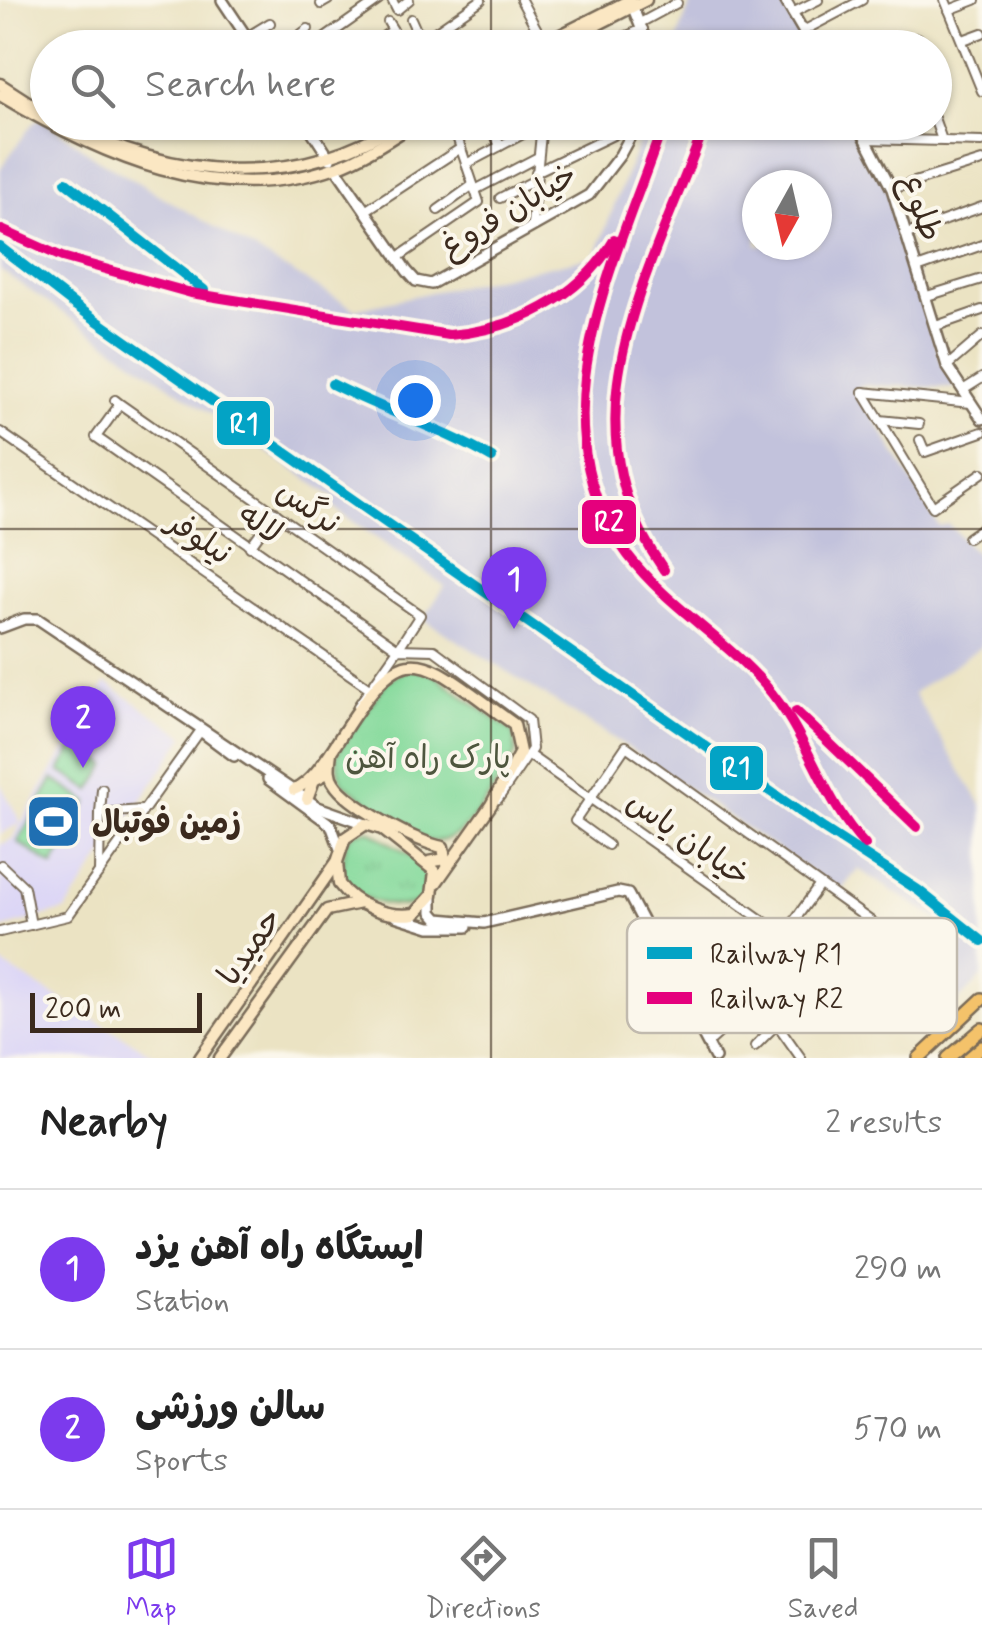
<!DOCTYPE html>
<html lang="en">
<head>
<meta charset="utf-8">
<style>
  :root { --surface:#fff; --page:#f6f6f6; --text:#222; --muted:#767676; --line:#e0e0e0; --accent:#7c3aed }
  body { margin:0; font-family:Mynerve,"Playpen Sans Arabic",sans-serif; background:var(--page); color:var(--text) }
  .compass { position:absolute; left:742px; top:170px; width:90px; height:90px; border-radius:50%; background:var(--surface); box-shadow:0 2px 8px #0004; rotate:188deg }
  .scale { position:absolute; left:30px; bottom:25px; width:172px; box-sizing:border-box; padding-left:10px; border:5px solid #3b2a1e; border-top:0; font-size:28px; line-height:35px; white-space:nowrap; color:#3b2a1e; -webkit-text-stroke:8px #fbf7ec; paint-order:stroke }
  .you { position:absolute; left:415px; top:400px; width:35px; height:35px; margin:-25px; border:8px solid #fff; border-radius:50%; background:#1a73e8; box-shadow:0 0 0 15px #1a73e833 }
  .badge { display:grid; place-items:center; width:65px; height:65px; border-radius:50%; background:var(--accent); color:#fff; font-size:32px; font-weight:700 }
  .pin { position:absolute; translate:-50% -82px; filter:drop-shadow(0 2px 5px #0008) }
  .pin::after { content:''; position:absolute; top:52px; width:35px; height:30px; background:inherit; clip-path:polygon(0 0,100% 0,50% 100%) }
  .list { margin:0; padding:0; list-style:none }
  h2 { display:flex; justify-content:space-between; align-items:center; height:130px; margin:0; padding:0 40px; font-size:42px }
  h2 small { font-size:32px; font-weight:400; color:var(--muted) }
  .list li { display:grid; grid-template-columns:65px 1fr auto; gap:30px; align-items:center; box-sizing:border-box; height:160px; padding:0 40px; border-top:2px solid var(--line) }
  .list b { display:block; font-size:38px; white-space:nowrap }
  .list p { margin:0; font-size:32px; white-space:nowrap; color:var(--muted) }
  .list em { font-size:32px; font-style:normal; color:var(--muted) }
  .icon { flex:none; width:55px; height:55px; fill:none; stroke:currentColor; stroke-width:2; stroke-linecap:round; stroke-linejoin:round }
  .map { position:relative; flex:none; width:982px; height:1058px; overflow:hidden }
  .search { position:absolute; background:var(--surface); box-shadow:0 2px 8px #0004; left:30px; right:30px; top:30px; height:110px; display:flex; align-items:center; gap:25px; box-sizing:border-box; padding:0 35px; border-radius:55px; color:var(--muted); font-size:38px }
  .sheet { height:450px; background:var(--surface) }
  nav { display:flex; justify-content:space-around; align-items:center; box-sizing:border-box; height:140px; border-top:2px solid var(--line); background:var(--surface); font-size:28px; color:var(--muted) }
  nav a { display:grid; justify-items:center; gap:5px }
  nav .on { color:var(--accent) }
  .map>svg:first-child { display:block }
  .built { fill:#dcd6f6 }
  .railway { fill:#c2c2dc; fill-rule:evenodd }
  .grass { fill:url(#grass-tufts); stroke:#60825d; stroke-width:2.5 }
  .green { fill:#86da9c; stroke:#60825d; stroke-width:2.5 }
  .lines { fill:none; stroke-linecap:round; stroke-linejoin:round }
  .minor-casing { stroke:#796b58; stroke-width:12 }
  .tertiary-casing { stroke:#796b58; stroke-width:14 }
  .secondary-casing { stroke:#796b58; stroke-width:15 }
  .primary-casing { stroke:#796b58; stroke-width:16 }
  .minor { stroke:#fff; stroke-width:8 }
  .tertiary { stroke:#fff; stroke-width:9 }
  .secondary { stroke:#fbe7c3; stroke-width:10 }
  .primary { stroke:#f4c26a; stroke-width:11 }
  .rail-1-casing { stroke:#fbf7ec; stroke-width:18 }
  .rail-2-casing { stroke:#fbf7ec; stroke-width:18 }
  .rail-1 { stroke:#03a3c5; stroke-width:10 }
  .rail-2 { stroke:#e5007d; stroke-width:10 }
  .grid { fill:none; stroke:#3b2a1e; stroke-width:2.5; stroke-opacity:0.55 }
  .labels { text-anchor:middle; stroke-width:8; stroke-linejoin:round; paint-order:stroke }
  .street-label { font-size:32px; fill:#3b2a1e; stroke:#fbf7ec }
  .park-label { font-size:32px; fill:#4e563e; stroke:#fbf7ec }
  .poi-label { font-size:32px; font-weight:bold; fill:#3b2a1e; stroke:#fbf7ec; text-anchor:start }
  .key { fill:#fbf7ec; stroke:#c1baae; stroke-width:2.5 }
  .key-label { font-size:28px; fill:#3b2a1e }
  .line-badge { stroke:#fbf7ec; stroke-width:4 }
  .badge-label { font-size:28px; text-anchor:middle; font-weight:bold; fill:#fff }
</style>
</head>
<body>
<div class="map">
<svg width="982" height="1058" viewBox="0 0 982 1058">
  <defs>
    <pattern id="grass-tufts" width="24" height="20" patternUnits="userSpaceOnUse" patternTransform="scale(2.5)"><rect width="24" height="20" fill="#86da9c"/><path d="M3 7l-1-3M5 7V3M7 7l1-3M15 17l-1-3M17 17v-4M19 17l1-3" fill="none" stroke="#75bb86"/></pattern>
  </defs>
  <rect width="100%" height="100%" fill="#fbf7ec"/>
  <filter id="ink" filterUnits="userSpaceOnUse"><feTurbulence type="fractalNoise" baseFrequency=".01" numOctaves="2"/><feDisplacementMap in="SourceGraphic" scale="20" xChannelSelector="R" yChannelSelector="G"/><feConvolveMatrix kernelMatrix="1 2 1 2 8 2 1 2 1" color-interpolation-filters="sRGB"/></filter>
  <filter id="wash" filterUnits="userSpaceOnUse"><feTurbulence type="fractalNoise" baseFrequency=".0048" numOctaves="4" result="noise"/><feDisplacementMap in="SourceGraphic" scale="40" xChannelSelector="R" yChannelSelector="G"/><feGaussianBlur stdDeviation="2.25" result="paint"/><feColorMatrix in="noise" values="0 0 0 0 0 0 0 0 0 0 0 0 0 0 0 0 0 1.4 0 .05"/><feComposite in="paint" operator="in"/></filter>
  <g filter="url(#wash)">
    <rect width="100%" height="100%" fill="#ebe3c3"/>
    <g class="built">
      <polygon points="106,683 185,736 66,910 0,929 0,845 14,838 21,823 0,834 0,783 21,823"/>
      <polygon points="0,963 159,1058 0,1058"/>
    </g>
    <g class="railway">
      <polygon points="692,0 780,0 808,47 674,48"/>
      <path d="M42,118L94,157L355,309L595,256L646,123H853L896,205L940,360L957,388L861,385L857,389L939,527L948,524L982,560V646L913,693L982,806V977L950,1009L918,969L947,925L858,869L840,892L626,746L423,619L445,586L331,506L335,498L0,270V169L32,124ZM757,185H817V245H757Z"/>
    </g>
    <path class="grass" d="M369,830L424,864L431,879L422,902C398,912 366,901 346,887L341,875L346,840L356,832Z"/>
    <g class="green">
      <path d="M409,668L433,674L513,732L516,753L510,763C490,792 462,859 418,837L341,782L336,755L387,681Z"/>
      <polygon points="76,743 107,765 91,790 60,771"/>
      <polygon points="53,779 88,802 53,866 18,842"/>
    </g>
  </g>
  <g filter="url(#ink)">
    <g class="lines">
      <defs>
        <g id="minor">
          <polyline points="392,0 397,10 409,0"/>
          <polyline points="521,0 544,43"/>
          <polyline points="945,0 982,91"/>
          <polyline points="321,4 328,0"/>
          <polyline points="949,10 975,0"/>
          <polyline points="792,13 818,0"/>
          <polyline points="411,19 424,48"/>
          <polyline points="640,23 677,3"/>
          <polyline points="803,31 862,0"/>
          <polyline points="247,37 270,23"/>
          <polyline points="487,39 491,48"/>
          <polyline points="963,40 982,33"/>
          <polyline points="604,46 643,29"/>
          <polyline points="283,48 308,29"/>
          <polyline points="311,48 379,0"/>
          <polyline points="367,48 393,30 388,22"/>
          <polyline points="412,48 481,0"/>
          <polyline points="506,48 537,30"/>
          <polyline points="900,48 918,38"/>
          <polyline points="934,83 935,82"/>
          <polyline points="934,118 942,140"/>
          <polyline points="886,122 887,124"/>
          <polyline points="491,126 500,146"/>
          <polyline points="866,139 982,142"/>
          <polyline points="466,164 542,124"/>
          <polyline points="536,172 638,123"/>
          <polyline points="892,189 982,161"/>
          <polyline points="475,190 538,157"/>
          <polyline points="500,198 535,180"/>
          <polyline points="438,210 473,185"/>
          <polyline points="365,211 461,148"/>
          <polyline points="532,224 542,124"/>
          <polyline points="907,234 982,207"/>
          <polyline points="397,258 479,202 452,122"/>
          <polyline points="917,268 982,245"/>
          <polyline points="927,296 982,279"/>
          <polyline points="936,326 982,310"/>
          <polyline points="947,366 982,336"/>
          <polyline points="963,390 982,378"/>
          <polyline points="863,392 933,507 982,473"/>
          <polyline points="863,392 971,403"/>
          <polyline points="115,400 120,404 96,437 398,649 420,615 120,404"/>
          <polyline points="880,420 919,424"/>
          <polyline points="0,432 368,687"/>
          <polyline points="920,440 925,452 982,432"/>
          <polyline points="968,538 982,528"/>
          <polyline points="250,547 275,512"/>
          <polyline points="358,706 398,649 434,650 529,720 532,749 498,799"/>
          <polyline points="529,755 869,996 907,947 626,746 575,821 608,845"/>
          <polyline points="102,789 100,813 142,810"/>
          <polyline points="1,865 24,887 31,925"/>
          <polyline points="99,873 100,813"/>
          <polyline points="0,932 68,916 201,730"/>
          <polyline points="784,935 819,886"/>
          <polyline points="708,1043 739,1015"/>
          <polyline points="755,1046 777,1024 801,1058"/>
        </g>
        <g id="tertiary">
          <polyline points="222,0 254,48"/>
          <polyline points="785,0 813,48"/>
          <polyline points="631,3 649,48"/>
          <polyline points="306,122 330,159"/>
          <polyline points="857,122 892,189 947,366 982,419"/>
          <polyline points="335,167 407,271 416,281 431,284 589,195 620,155 638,122"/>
          <polyline points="0,628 24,619 38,619 318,807 366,824"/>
          <polyline points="203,733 234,756"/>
          <polyline points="268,779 331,825 340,849"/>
          <polyline points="432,896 432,912 438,919 484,923 618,892 628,894 715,1058"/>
          <polyline points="395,916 430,927 467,927"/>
        </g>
        <g id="secondary">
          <polyline points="535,48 630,0"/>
          <polyline points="551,48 646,0"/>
          <polyline points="0,84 48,115"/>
          <path d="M0,95C100,155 217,209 336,167C364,157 392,138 417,122"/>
          <path d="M62,122C172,180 294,191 401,122"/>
          <path d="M331,752C330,763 327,773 334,783C346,804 419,844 443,847L445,859L429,862"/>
          <path d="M294,790C311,783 326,759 336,744C408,628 416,655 514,724L520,752L491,805L436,883"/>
          <polyline points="307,799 314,780 329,772"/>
          <path d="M366,824L382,829L435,871L432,895L415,914C388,918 355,906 339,884L337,862L345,838Z"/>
          <polyline points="200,1058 336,863"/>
          <polyline points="220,1058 327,910 360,903"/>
        </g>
        <g id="primary">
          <polyline points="919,1058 982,999"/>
          <polyline points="948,1058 982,1029"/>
          <polyline points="969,1058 982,1047"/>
        </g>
      </defs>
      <use href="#minor" class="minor-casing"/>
      <use href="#tertiary" class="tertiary-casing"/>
      <use href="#secondary" class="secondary-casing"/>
      <use href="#primary" class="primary-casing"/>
      <use href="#minor" class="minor"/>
      <use href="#tertiary" class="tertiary"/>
      <use href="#secondary" class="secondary"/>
      <use href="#primary" class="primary"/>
      <defs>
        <g id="rail-1">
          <polyline points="66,182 204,290"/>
          <polyline points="0,247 76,306 824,829 918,890 982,941"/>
          <path d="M332,384C385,411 440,428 492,458"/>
        </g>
        <g id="rail-2">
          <path d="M664,122C618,258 528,422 628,555C666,605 724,638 765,685C808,734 821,798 865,845"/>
          <path d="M2,230L62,257L191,293L449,335C514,330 580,298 614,240"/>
          <path d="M664,570C557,418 652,272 706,122"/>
          <polyline points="796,711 917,827"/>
        </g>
      </defs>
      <use href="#rail-1" class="rail-1-casing"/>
      <use href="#rail-2" class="rail-2-casing"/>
      <use href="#rail-1" class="rail-1"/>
      <use href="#rail-2" class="rail-2"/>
    </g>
  </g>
  <path class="grid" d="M491,0V48M491,122V1058M0,529H982"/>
  <defs>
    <symbol id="stadium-square" viewBox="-11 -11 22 22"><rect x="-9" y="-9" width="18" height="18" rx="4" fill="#1f6fb2" stroke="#fbf7ec"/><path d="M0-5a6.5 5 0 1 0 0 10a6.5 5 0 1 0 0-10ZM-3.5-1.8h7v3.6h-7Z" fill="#fff"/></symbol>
  </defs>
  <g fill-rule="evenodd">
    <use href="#stadium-square" x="22" y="790" width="63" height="63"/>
  </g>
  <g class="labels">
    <g class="street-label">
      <text transform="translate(922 207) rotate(70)" y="11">طلوع</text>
      <text transform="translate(508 210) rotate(-31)" y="11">خیابان فروغ</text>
      <text transform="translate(309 506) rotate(35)" y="11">نرگس</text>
      <text transform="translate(261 523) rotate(35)" y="11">لاله</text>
      <text transform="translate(200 537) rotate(34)" y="11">نیلوفر</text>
      <text transform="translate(689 838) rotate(35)" y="11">خیابان یاس</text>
      <text transform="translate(249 946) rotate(-55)" y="11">حمیدیا</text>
    </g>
    <g class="park-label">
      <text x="428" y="768">پارک راه آهن</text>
    </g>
    <g class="poi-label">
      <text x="92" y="833">زمین فوتبال</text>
    </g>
  </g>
  <rect x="627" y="918" width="330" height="115" rx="15" class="key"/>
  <rect x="647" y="947" width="45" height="12" fill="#03a3c5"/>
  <rect x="647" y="992" width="45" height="12" fill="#e5007d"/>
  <g class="key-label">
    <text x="710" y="963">Railway R1</text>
    <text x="710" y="1008">Railway R2</text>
  </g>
  <g class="line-badge">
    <rect x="215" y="399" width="57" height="48" rx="10" fill="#03a3c5"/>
    <rect x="580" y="498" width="58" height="48" rx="10" fill="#e5007d"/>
    <rect x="708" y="744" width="57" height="48" rx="10" fill="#03a3c5"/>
  </g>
  <g class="badge-label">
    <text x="244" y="433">R1</text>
    <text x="609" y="531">R2</text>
    <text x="736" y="777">R1</text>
  </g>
</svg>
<svg class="compass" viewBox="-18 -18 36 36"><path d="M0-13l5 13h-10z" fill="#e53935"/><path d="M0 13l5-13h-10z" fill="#767676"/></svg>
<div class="scale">200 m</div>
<div class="you"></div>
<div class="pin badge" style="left:514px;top:629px">1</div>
<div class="pin badge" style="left:83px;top:768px">2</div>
<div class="search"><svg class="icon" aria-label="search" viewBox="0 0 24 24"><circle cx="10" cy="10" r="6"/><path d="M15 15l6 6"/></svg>Search here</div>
</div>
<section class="sheet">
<h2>Nearby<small>2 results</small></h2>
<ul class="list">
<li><span class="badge">1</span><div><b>ایستگاه راه آهن یزد</b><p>Station</p></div><em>290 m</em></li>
<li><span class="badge">2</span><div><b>سالن ورزشی</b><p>Sports</p></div><em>570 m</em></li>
</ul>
</section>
<nav>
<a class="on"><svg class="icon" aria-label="map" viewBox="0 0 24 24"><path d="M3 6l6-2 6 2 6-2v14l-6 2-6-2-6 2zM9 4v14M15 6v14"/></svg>Map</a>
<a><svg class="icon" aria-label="directions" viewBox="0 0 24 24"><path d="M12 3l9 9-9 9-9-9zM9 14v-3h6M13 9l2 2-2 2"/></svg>Directions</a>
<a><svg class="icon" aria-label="saved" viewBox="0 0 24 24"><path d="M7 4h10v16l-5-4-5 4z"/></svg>Saved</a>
</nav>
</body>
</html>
